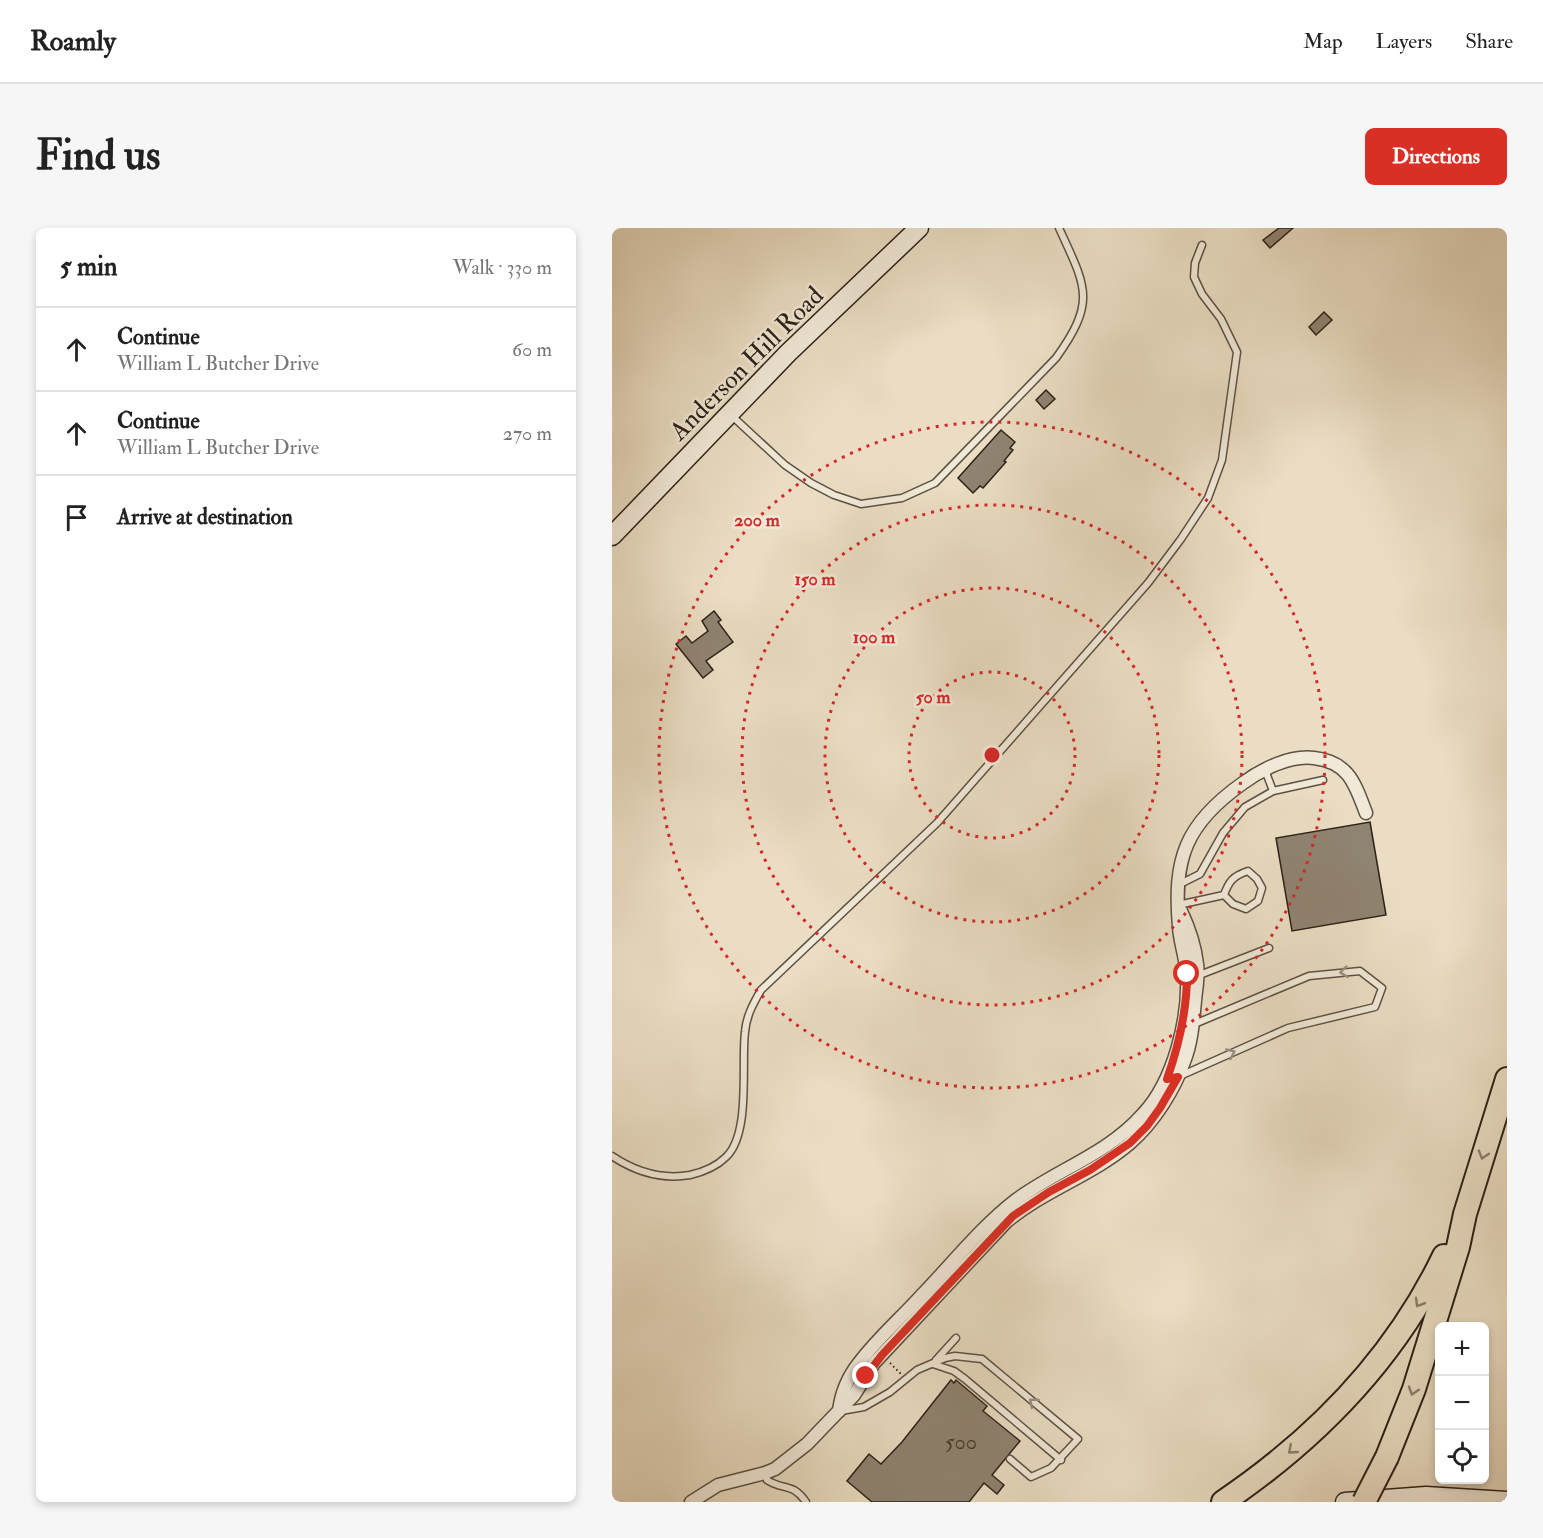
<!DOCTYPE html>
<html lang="en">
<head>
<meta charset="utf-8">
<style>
  :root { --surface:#fff; --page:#f6f6f6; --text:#222; --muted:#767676; --line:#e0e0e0; --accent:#d93025 }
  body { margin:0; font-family:"IM FELL Double Pica",serif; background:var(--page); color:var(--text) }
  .controls { position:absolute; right:18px; bottom:18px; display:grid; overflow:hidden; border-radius:9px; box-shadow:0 3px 9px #0003 }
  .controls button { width:54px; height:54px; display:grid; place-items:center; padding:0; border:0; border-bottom:2px solid var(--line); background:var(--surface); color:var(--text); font:30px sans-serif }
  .stop { position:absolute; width:18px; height:18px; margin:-14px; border:4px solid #d93025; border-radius:50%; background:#fff }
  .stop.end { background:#d93025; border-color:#fff; box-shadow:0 2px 6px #0008 }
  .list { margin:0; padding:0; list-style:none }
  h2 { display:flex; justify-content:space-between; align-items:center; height:78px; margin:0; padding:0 24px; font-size:26px }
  h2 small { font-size:20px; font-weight:400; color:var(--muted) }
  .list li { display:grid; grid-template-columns:39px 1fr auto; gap:18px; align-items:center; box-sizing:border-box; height:84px; padding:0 24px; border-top:2px solid var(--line) }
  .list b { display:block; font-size:22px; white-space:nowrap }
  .list p { margin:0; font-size:20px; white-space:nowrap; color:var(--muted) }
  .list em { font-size:20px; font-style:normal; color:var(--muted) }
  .icon { flex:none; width:33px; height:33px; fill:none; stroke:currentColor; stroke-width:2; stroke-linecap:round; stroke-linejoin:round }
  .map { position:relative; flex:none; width:895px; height:1274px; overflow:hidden; border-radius:9px }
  header { display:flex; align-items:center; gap:36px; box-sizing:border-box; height:84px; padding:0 30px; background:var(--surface); border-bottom:2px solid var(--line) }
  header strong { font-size:28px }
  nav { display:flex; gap:33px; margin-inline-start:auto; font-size:21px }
  .intro { display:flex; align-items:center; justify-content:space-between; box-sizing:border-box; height:144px; padding:0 36px }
  h1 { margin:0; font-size:42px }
  .button { padding:15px 27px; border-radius:9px; background:var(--accent); color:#fff; font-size:21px; font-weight:700 }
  main { display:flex; gap:36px; padding:0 36px }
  aside { flex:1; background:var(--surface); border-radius:9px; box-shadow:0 3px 9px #0003 }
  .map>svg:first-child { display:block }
  .building { fill:#8f8371; stroke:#2c2219; stroke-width:1.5 }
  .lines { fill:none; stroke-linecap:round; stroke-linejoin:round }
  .service-casing { stroke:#5c5144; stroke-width:9 }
  .minor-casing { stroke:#5c5144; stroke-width:15 }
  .secondary-casing { stroke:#2c2219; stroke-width:21 }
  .motorway-casing { stroke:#2c2219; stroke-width:26 }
  .path { stroke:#2c2219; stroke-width:2; stroke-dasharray:1.5 3; stroke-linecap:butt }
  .service { stroke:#f1e9d8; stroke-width:6 }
  .minor { stroke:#f1e9d8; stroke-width:12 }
  .secondary { stroke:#f1e9d8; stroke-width:18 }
  .motorway { stroke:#eaddc3; stroke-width:22 }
  .motorway-bridge-casing { stroke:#2c2219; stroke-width:26; stroke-linecap:butt }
  .motorway-bridge { stroke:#eaddc3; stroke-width:22 }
  .oneway { stroke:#988f82 }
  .oneway2 { stroke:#8b806e }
  .route { stroke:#d93025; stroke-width:8 }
  .ring { fill:none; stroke:#d62828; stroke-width:3; stroke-dasharray:3 6 }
  .labels { text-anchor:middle; stroke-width:5; stroke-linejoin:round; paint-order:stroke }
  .number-label { font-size:22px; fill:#453a2f }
  .street-label { font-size:26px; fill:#2c2219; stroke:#f1e9d8 }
  .centre { fill:#d62828; stroke:#f1e9d8; stroke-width:3 }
  .ring-label { font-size:18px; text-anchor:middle; font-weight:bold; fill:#d62828; stroke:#f1e9d8; stroke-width:5; stroke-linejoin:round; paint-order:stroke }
</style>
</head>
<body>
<header>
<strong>Roamly</strong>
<nav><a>Map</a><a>Layers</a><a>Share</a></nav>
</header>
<div class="intro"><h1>Find us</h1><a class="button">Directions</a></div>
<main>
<aside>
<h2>5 min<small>Walk · 330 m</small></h2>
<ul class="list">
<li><svg class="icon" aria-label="ahead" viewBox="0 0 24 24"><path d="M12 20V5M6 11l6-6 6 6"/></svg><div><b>Continue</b><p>William L Butcher Drive</p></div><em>60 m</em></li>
<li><svg class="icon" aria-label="ahead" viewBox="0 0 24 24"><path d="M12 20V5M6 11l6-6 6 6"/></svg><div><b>Continue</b><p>William L Butcher Drive</p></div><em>270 m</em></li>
<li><svg class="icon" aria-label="arrive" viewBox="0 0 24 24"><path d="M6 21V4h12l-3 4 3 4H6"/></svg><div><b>Arrive at destination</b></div></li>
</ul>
</aside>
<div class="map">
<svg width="895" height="1274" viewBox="0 0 895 1274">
  <rect width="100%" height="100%" fill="#eaddc3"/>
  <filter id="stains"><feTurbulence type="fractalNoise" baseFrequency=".00333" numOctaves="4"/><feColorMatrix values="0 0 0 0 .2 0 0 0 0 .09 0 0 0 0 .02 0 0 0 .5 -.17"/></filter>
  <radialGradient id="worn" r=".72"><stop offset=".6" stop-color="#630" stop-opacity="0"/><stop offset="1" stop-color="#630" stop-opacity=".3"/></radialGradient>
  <g class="building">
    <polygon points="667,0 681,0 658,20 651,12"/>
    <polygon points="712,84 720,92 704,107 697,99"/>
    <polygon points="434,162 443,171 432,181 424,172"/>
    <polygon points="389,202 403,214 398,220 401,222 392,233 394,234 371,260 368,258 361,265 346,250"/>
    <polygon points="102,383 109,392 106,394 121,414 94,433 101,442 91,450 64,416 74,408 80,415 96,403 90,393"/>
    <polygon points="758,594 774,687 680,703 664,610"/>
    <polygon points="339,1152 342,1155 344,1152 375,1178 371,1183 408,1213 380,1247 392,1257 385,1266 372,1255 357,1274 260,1274 235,1253 257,1226 269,1236 290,1214"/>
  </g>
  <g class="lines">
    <defs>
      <g id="service">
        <path d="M120,188L173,237L199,255L222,267L249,276L290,270L323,255L444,130C485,73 474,59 447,0"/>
        <polyline points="653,542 661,563"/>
        <path d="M636,643L645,651L650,660L646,673L634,681L621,676L612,667C617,653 621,648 636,643Z"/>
        <polyline points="566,657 588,646 611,605 633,579 661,563 711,552"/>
        <polyline points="566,677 612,667"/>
        <polyline points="585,748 657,720"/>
        <polyline points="568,848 676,800 763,779 770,760 748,743 697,748 580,797"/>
        <path d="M0,928C24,944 49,952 78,947C91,944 104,939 114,929C139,905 129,837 133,804C134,789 141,776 149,762L325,595L536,355L569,311L596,270L610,232L625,124L609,91L590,66L582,49L583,35L590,17"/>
        <polyline points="324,1132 344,1110"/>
        <polyline points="321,1136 342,1143 353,1151 449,1232"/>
        <polyline points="229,1183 252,1179 278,1164 305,1142 333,1130 343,1128 370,1131 466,1211 439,1240 419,1249 398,1231"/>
        <path d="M154,1245L155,1252C172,1263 180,1254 194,1274"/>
      </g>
      <g id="minor">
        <path d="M227,1183C229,1166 236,1149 247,1135C265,1111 289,1090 309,1068C340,1036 369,999 404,972C446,941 496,926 531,886C562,853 577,791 575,747C574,730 568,715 567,699C561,631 573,596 631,555C650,541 678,527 702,530C737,534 743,556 754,585"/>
        <path d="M79,1274L106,1257L153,1245L163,1241L195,1216L242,1167L262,1135L394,994C432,962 481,947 518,915C542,894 563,861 573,831C580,813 581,792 583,773C584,760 587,748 585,736C583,718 577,700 569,683"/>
      </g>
      <g id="secondary">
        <polyline points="0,308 176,125 307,0"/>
        <polyline points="733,1274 814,1268 895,1273"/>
      </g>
      <g id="motorway">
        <polyline points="775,1229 802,1161 846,1019 853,986 895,851"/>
        <path d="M611,1274C704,1211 783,1130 832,1028"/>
      </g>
    </defs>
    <use href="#service" class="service-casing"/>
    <use href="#minor" class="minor-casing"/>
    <use href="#secondary" class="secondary-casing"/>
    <use href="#motorway" class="motorway-casing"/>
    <polyline class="path" points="278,1135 289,1146"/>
    <use href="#service" class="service"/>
    <use href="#minor" class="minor"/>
    <use href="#secondary" class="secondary"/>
    <use href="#motorway" class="motorway"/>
    <defs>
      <polyline id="motorway-bridge" points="752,1274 775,1229"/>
    </defs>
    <use href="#motorway-bridge" class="motorway-bridge-casing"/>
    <use href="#motorway-bridge" class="motorway-bridge"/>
  </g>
  <defs><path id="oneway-chevron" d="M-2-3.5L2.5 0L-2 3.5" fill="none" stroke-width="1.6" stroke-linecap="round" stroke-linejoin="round" transform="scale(1.5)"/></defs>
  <g class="oneway">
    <use href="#oneway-chevron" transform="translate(732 744) rotate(174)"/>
    <use href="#oneway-chevron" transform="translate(619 825) rotate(-24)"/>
    <use href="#oneway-chevron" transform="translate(421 1174) rotate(-140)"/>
  </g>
  <g class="oneway2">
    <use href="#oneway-chevron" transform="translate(871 927) rotate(107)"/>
    <use href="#oneway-chevron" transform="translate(807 1075) rotate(121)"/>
    <use href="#oneway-chevron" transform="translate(801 1163) rotate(108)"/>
    <use href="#oneway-chevron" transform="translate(680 1222) rotate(139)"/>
  </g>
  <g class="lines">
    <path class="route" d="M254,1148L270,1127L401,988L437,964L478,942L518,915L535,898L548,880L566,849L555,851C567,817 575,782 575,746"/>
  </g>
  <g class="ring">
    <circle cx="380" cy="527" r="83"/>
    <circle cx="380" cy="527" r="167"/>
    <circle cx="380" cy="527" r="250"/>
    <circle cx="380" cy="527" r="333"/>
  </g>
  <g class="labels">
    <g class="number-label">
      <text x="349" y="1221">500</text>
    </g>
    <g class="street-label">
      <text transform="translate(134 135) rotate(-45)" y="9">Anderson Hill Road</text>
    </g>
  </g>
  <circle cx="380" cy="527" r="9" class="centre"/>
  <g class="ring-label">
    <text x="145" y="298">200 m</text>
    <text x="203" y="357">150 m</text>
    <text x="262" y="415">100 m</text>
    <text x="321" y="475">50 m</text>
  </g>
  <rect width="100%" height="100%" filter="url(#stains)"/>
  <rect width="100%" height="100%" fill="url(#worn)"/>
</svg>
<div class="controls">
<button>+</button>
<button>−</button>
<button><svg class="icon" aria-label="locate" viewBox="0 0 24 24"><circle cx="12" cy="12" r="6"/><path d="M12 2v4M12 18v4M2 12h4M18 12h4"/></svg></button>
</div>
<div class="stop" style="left:575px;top:746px"></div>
<div class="stop end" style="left:254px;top:1148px"></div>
</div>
</main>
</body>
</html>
